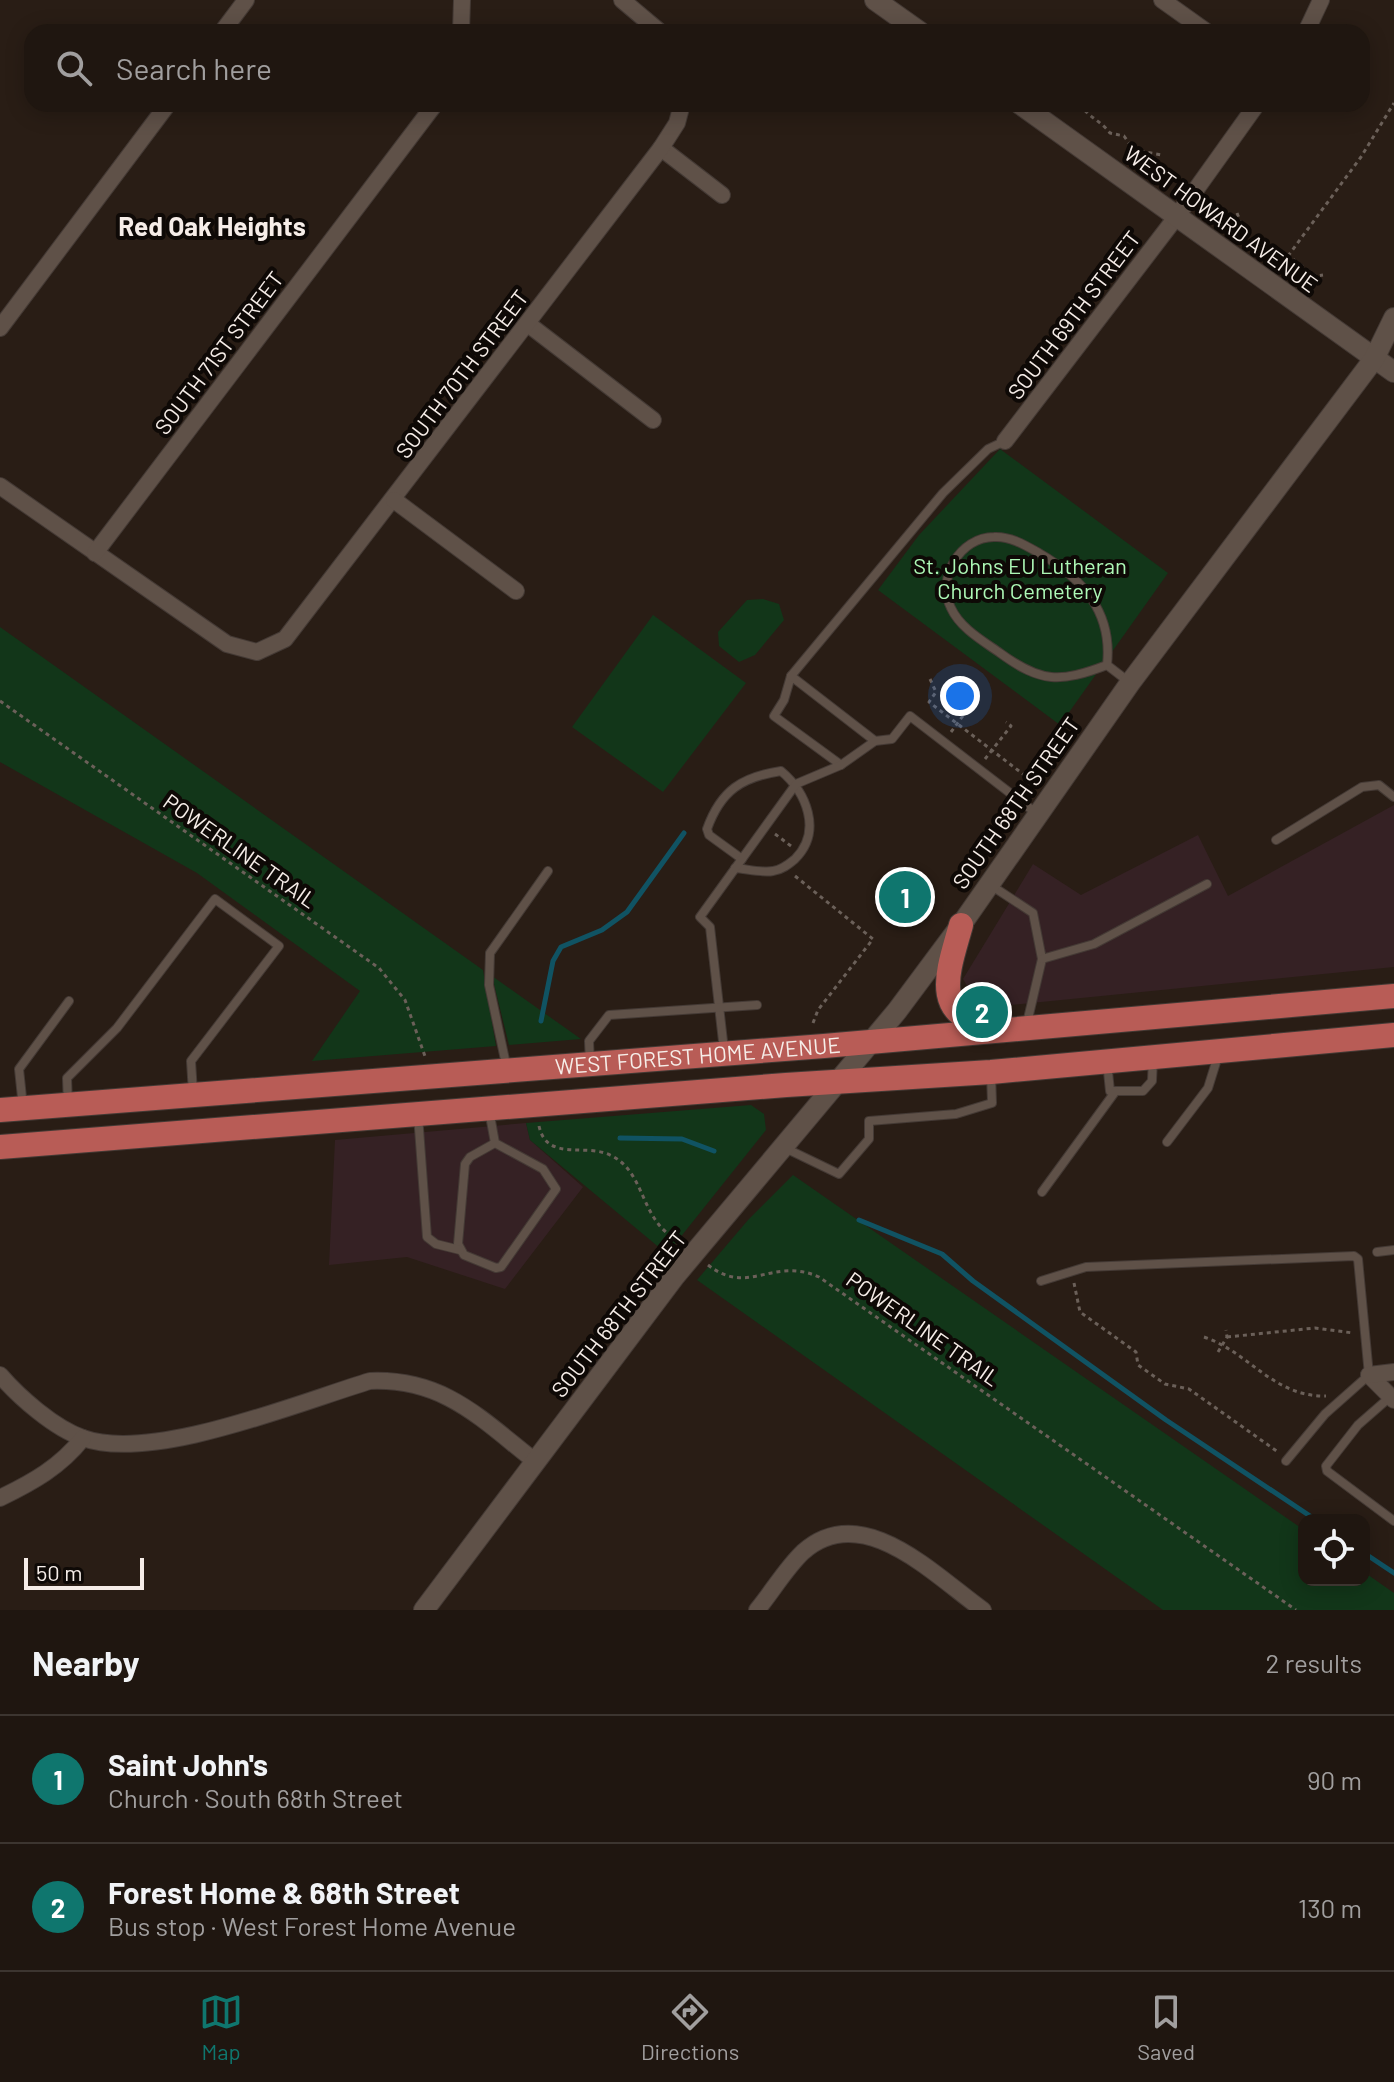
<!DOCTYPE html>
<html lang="en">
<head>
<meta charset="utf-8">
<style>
  :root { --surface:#1f1610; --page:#271f19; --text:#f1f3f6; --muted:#a19f9f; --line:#3c3530; --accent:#0f766e }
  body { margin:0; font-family:Barlow,sans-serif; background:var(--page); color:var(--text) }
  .controls { position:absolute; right:24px; bottom:24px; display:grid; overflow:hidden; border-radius:16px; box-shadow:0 4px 20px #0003 }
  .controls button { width:72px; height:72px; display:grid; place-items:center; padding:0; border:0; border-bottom:2px solid var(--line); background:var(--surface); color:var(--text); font:40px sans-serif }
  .scale { position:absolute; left:24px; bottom:20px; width:120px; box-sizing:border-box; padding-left:8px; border:4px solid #f6ede8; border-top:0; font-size:22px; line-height:28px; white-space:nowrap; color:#f6ede8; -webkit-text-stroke:6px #0e0906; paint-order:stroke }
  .you { position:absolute; left:960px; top:696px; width:28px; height:28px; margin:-20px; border:6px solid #fff; border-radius:50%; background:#1a73e8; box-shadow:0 0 0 12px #1a73e833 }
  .badge { display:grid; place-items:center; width:52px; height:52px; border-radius:50%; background:var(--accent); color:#fff; font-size:26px; font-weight:700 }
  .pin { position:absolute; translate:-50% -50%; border:4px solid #fff; box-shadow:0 2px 8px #0006 }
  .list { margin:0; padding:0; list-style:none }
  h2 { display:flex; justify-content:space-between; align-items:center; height:104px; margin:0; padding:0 32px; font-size:34px }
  h2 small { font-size:26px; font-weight:400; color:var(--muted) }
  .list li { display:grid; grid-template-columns:52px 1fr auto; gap:24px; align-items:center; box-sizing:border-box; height:128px; padding:0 32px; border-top:2px solid var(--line) }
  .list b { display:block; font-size:30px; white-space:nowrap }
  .list p { margin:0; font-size:26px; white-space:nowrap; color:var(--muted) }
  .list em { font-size:26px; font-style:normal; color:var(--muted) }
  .icon { flex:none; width:44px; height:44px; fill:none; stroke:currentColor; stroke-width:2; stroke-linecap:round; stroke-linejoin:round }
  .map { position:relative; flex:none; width:1394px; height:1610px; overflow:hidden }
  .search { position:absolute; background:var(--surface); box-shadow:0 4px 20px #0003; left:24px; right:24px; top:24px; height:88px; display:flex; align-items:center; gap:20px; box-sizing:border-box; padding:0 28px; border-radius:24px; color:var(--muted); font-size:30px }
  .sheet { height:360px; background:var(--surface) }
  nav { display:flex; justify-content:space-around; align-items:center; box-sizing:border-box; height:112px; border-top:2px solid var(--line); background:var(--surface); font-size:22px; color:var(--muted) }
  nav a { display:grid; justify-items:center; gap:4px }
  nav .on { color:var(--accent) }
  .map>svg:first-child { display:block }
  .commercial { fill:#352124 }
  .green { fill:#123619 }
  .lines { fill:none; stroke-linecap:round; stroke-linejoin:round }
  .stream { stroke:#105363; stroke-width:5 }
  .service-casing { stroke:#443a35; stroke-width:10 }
  .minor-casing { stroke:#443a35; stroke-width:18 }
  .tertiary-casing { stroke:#443a35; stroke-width:22 }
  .primary-casing { stroke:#443a35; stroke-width:26 }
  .path { stroke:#6b6059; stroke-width:3; stroke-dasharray:4 4; stroke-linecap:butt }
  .service { stroke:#5f5148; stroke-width:8 }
  .minor { stroke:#5f5148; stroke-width:16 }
  .tertiary { stroke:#5f5148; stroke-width:20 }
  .primary { stroke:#b85c56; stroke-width:24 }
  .labels { text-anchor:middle; stroke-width:8; stroke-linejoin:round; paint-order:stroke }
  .street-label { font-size:22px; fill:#f6ede8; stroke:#0e0906 }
  .park-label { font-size:22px; fill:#adf8b6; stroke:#0e0906 }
  .quarter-label { font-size:26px; font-weight:bold; fill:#f6ede8; stroke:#0e0906 }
</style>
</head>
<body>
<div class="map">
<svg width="1394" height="1610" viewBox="0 0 1394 1610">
  <rect width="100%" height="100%" fill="#291d15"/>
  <g class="commercial">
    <polygon points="1394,805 1394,967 980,1008 963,979 1033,864 1081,895 1198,835 1228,896"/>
    <polygon points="526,1123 530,1140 583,1187 505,1289 407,1257 329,1265 335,1140"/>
  </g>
  <g class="green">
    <polygon points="1000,449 1168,573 1060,725 878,590 919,535"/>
    <polygon points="763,599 779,604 784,620 755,655 739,662 719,646 718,632 747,600"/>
    <polygon points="653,615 746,683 663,792 572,727"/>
    <polygon points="0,627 483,970 496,1046 312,1061 360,991 197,873 0,762"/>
    <polygon points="492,976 581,1039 509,1045"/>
    <polygon points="751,1105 764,1114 766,1130 667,1254 530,1140 526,1123"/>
    <polygon points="793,1175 1304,1530 1304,1580 1364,1580 1364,1572 1394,1593 1394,1610 1163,1610 697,1280 748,1220"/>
  </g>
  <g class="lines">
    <g class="stream">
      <polyline points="541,1021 553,961 561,947 602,930 627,912 684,833"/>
      <polyline points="620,1138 682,1139 714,1151"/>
      <polyline points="859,1220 942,1254 973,1281 1166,1420 1316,1520"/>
      <polyline points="1364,1553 1394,1573"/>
    </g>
    <defs>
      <g id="service">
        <path d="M1107,665C1060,683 1041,683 1000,653C983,641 960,628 951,608C936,578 960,537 994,537C1010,536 1025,545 1039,553C1082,578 1113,612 1107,665L1129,682"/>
        <polyline points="791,676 784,700 774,716 841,765"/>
        <polyline points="875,741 791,676 943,493 988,449 1005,441"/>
        <polyline points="1276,840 1362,787 1379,785 1394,797"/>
        <path d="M735,868C747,869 762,873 773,871C782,870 789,864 795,859C823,831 806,792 781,771C742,777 721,790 707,829L709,835L742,859"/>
        <polyline points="992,886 1033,913 1042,959 1027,1023"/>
        <polyline points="1042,959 1094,944 1207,884"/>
        <polyline points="724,1050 710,927 700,917 796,784 841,765 875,741 892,739 910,716 1036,813"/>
        <polyline points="1107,1062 1110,1091 1143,1091 1152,1081 1153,1058"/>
        <polyline points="590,1063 589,1041 609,1015 757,1005"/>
        <polyline points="507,1069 489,985 490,953 548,871"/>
        <polyline points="68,1104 67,1078 117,1028 215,899 279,946 191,1061 193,1093"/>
        <polyline points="23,1107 19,1069 69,1001"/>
        <polyline points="489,1110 495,1143 543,1169 556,1189 501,1267 496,1268 464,1255 458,1244 465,1164 470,1157 495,1143"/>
        <polyline points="418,1115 427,1237 436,1244 460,1250"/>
        <polyline points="1167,1142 1208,1088 1218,1056"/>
        <polyline points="785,1148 839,1174 869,1139 869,1121 956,1114 992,1103 991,1074"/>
        <polyline points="1042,1192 1115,1092"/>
        <polyline points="1377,1252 1394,1250"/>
        <polyline points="1041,1281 1086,1267 1354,1256 1358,1259 1369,1375 1325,1414 1286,1461"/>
        <polyline points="1390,1397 1358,1425 1326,1466 1327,1471 1394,1521"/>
      </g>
      <g id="minor">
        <polyline points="622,0 660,32"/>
        <polyline points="1162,0 1207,32"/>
        <polyline points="222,32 246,0"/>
        <polyline points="461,32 462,0"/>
        <polyline points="1306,32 1321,0"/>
        <polyline points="661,148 722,195"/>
        <polyline points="528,324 653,420"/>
        <polyline points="0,328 168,104"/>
        <polyline points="1005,441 1177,216 1257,104"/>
        <polyline points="0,486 227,644 257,652 285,639 661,148 677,123 682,104"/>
        <polyline points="394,500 516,591"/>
        <polyline points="95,553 435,104"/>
        <path d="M0,1375C19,1397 54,1428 83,1438C152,1463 300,1402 370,1381C444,1378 481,1419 536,1462"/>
        <polyline points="1369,1375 1394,1400"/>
        <polyline points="1369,1375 1394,1372"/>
        <path d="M0,1498C33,1482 60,1467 83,1438"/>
        <path d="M757,1610C772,1592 786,1568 803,1552C862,1499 934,1575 983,1610"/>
      </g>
      <g id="tertiary">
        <polyline points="875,0 920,32"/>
        <polyline points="1020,104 1394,372"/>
        <polyline points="424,1610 675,1276 897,1011 961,925 1130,683 1374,359 1394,318"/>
      </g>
      <g id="primary">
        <path d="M961,925C949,969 928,1017 993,1026"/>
        <path id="s1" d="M0,1110L824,1046L1394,996"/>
        <polyline points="0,1147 786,1085 991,1072 1394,1035"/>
      </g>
    </defs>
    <use href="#service" class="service-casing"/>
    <use href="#minor" class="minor-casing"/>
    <use href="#tertiary" class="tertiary-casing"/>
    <use href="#primary" class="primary-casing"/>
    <g class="path">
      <path d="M1080,104C1089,118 1100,120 1110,133L1124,136L1134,150L1162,155"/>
      <polyline points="1237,213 1246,236 1260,240 1268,251 1287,255 1316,276 1323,275"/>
      <polyline points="1288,256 1361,157 1394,103"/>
      <polyline points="930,679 936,692 929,702 1032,781"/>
      <polyline points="0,701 379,968 405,1000 426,1059"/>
      <polyline points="951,732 968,709"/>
      <polyline points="985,759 1011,726 1006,722"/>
      <polyline points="775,834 791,846"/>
      <polyline points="795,876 873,939 818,1010 813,1023"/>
      <path d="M539,1126C547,1163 587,1142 612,1156C638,1169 641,1201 657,1222C663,1231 672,1237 680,1243"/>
      <path d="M708,1265C749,1297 772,1256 819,1277L1296,1610"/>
      <polyline points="1074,1283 1080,1312 1136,1352 1138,1365 1165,1384 1189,1389 1278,1452"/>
      <path d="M1204,1337C1249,1352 1273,1397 1326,1396"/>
      <polyline points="1227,1337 1315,1328 1353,1333"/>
      <polyline points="1218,1352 1227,1337 1226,1330"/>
    </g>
    <use href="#service" class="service"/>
    <use href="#minor" class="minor"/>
    <use href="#tertiary" class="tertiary"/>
    <use href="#primary" class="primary"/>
  </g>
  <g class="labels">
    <g class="street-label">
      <text transform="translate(1221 219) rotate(36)" y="8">WEST HOWARD AVENUE</text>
      <text transform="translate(1074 315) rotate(-53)" y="8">SOUTH 69TH STREET</text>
      <text transform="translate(219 353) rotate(-53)" y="8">SOUTH 71ST STREET</text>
      <text transform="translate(462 374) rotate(-53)" y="8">SOUTH 70TH STREET</text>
      <text transform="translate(1016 803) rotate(-55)" y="8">SOUTH 68TH STREET</text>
      <text transform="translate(240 851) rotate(35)" y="8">POWERLINE TRAIL</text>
      <text dy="8" stroke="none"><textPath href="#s1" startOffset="700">WEST FOREST HOME AVENUE</textPath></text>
      <text transform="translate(619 1314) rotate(-52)" y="8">SOUTH 68TH STREET</text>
      <text transform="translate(923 1329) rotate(35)" y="8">POWERLINE TRAIL</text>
    </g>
    <g class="park-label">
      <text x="1020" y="574">St. Johns EU Lutheran<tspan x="1020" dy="25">Church Cemetery</tspan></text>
    </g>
    <g class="quarter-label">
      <text x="212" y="236">Red Oak Heights</text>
    </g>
  </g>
</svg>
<div class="controls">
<button><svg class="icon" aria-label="locate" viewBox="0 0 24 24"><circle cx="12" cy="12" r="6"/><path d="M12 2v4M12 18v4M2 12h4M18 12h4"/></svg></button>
</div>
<div class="scale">50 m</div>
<div class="you"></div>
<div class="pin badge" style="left:905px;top:897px">1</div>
<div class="pin badge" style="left:982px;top:1012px">2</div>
<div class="search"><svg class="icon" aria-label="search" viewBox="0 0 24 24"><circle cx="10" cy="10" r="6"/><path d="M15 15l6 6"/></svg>Search here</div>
</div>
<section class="sheet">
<h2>Nearby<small>2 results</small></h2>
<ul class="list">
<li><span class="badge">1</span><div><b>Saint John's</b><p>Church · South 68th Street</p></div><em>90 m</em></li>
<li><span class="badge">2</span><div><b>Forest Home &amp; 68th Street</b><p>Bus stop · West Forest Home Avenue</p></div><em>130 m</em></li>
</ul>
</section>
<nav>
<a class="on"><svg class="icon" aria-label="map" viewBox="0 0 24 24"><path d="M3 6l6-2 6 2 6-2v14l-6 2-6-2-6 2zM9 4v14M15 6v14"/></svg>Map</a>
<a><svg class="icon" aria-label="directions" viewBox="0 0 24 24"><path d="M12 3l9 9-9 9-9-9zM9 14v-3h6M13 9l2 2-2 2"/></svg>Directions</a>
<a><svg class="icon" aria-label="saved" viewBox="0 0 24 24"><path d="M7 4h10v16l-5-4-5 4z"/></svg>Saved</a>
</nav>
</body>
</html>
